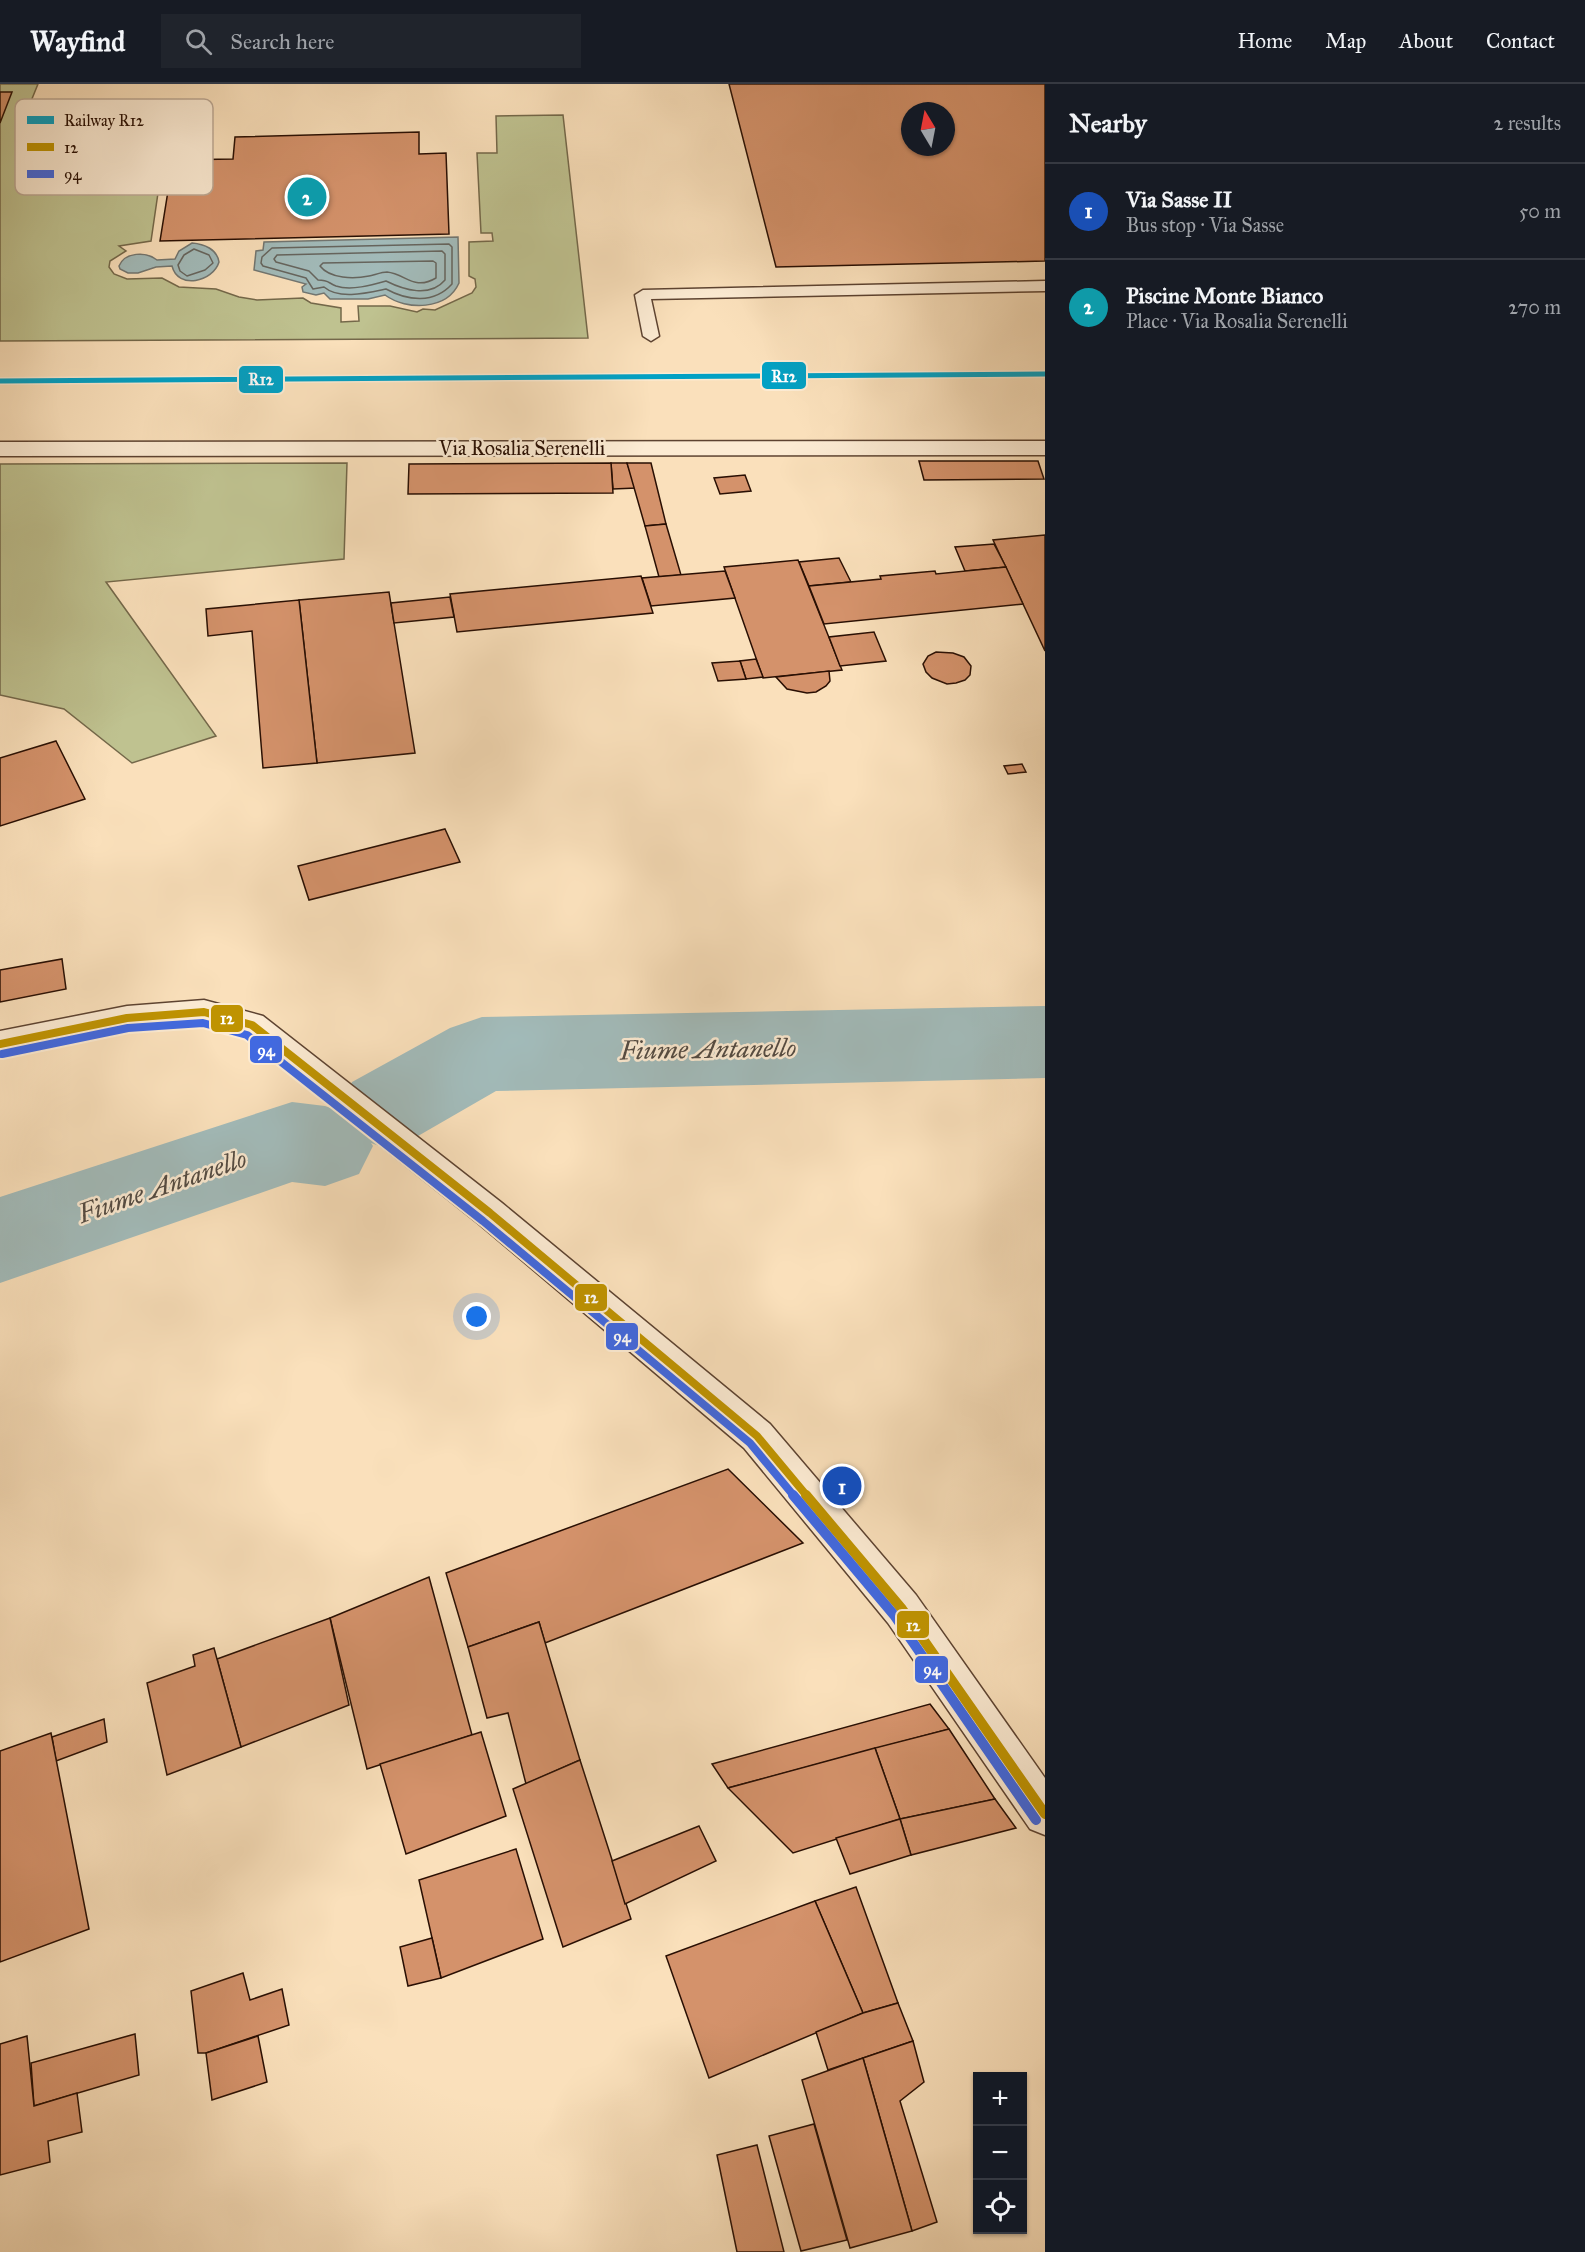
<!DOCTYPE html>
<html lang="en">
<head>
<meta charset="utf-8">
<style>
  :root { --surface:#171b24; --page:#20242c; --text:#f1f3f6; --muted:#9ea1a6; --line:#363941; --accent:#c59692 }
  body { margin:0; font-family:"IM FELL Great Primer",serif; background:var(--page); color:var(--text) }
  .controls { position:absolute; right:18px; bottom:18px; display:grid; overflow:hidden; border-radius:0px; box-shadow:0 2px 4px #0004 }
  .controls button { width:54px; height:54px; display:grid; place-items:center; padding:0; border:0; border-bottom:2px solid var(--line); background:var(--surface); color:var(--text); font:30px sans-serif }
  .compass { position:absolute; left:901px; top:18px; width:54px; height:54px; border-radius:50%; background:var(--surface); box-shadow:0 2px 4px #0004; rotate:350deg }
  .you { position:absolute; left:477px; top:1233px; width:21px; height:21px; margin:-15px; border:4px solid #fff; border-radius:50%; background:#1a73e8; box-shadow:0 0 0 9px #1a73e833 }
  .badge { display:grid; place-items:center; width:39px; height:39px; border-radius:50%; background:var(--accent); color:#fff; font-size:20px; font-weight:700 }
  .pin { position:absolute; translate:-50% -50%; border:3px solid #fff; box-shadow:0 2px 6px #0006 }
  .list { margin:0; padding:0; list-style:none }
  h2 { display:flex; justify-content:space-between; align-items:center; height:78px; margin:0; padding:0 24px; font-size:26px }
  h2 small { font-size:20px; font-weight:400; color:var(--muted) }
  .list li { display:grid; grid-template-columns:39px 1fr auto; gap:18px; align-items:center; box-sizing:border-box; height:96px; padding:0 24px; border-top:2px solid var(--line) }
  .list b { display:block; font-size:22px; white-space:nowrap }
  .list p { margin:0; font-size:20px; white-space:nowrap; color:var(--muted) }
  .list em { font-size:20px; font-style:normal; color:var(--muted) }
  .icon { flex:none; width:33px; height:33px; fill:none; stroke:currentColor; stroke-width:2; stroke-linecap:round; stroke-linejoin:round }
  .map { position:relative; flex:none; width:1045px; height:2168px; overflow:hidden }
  header { display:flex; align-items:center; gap:36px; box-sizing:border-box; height:84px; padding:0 30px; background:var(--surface); border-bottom:2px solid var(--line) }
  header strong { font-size:28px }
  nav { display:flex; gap:33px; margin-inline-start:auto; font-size:21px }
  .search { width:420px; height:54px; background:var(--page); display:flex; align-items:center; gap:15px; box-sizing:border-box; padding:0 21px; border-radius:0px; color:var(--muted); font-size:22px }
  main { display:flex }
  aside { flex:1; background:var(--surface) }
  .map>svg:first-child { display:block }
  .green { fill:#bfc290; stroke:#74684a; stroke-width:1.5 }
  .water { fill:#a2bbba; stroke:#727671; stroke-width:1.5 }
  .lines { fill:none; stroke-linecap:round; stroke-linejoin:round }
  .shore { stroke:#66655e; stroke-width:1.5 }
  .river { fill:#a2bbba; fill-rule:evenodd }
  .building { fill:#d4926b; stroke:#290f03; stroke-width:1.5; fill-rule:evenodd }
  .service-casing { stroke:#5d4331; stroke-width:3 }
  .minor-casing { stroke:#5d4331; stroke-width:3 }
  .tertiary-casing { stroke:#5d4331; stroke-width:3 }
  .service { fill:#fcebd3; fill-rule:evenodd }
  .minor { fill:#fcebd3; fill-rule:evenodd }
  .tertiary { fill:#fcebd3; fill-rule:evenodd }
  .bus-1-far1-casing { stroke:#fcebd3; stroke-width:12 }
  .bus-1-casing { stroke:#fcebd3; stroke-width:14 }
  .bus-2-far1-casing { stroke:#fcebd3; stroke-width:12 }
  .bus-2-casing { stroke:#fcebd3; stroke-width:14 }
  .bus-1-far1 { stroke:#bf9301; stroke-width:8 }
  .bus-1 { stroke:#bf9301; stroke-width:10 }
  .bus-2-far1 { stroke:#4169e1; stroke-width:8 }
  .bus-2 { stroke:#4169e1; stroke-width:10 }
  .rail-1-casing { stroke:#fcebd3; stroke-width:8 }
  .rail-1 { stroke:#02a1c4; stroke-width:5 }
  .labels { text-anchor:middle; stroke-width:5; stroke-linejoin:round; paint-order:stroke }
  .far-street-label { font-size:20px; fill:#290f03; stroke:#fcebd3 }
  .water-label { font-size:26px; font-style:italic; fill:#534b43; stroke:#fcebd3 }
  .key { fill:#fcebd3; stroke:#bda995; stroke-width:1.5 }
  .key-label { font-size:16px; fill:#290f03 }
  .line-badge { stroke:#fcebd3; stroke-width:2 }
  .badge-label { font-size:16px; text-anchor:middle; font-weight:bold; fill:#fff }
</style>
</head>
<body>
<header>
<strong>Wayfind</strong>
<div class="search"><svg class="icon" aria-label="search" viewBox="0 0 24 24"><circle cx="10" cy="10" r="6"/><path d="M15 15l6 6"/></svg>Search here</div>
<nav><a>Home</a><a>Map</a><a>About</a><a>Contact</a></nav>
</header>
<main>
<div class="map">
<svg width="1045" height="2168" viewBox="0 0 1045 2168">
  <rect width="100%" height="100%" fill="#fae0bb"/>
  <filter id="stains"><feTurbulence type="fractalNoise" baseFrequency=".00333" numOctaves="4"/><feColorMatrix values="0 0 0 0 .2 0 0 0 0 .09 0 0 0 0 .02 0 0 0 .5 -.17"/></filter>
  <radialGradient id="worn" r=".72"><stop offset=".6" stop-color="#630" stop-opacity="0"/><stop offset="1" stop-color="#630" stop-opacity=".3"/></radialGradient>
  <g class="green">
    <polygon points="0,0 38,0 27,27 148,26 166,29 174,36 172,60 165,61 151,157 119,162 126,167 110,177 109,183 114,190 127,195 162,194 179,203 216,205 239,213 257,216 303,214 311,219 341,224 341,238 359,237 358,222 390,222 417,228 423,225 435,226 472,209 476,203 475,195 469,192 469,158 493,157 492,149 481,149 477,69 497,69 496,32 563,31 588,254 0,257"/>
    <polygon points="347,379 344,475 106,498 216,652 132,679 64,625 0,611 0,380"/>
  </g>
  <g class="water">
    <path d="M458,153L459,199C447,226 407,227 385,211L368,215H330L324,209L316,211L303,208L302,203L306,200L254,186L256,167L263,166L264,158Z"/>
    <path d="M192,159C204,160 217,165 219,178C213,198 178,206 172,182L156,183L138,189H128L120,185L119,182C125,168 146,167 157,176L175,175L179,167Z"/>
  </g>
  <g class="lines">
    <g class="shore">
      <path d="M449,160L452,163V200C434,220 408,217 386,205C367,209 339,216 324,203L313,205L306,194L263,182L261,179L262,173L272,164Z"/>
      <polygon points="194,165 209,171 213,179 205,186 187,192 180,187 178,181 184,171"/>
      <path d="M442,167L445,170V196C430,214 404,206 386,197C372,201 351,207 336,202C328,199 329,196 318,196L309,187L276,178L274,175L277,171Z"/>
      <path d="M433,177L436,179V194C414,207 406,190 387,188C382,188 374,191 369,192C354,195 330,195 320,182L323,179Z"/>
    </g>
    <polygon class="river" points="1045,922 1045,994 496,1007 418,1052 385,1064 371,1059 373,1062 359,1090 325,1102 292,1098 0,1199 0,1113 292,1018 325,1022 339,1027 352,998 450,944 482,933"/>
  </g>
  <g class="building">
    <path d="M729,0H1045V177L776,183ZM910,27H946V63H910Z"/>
    <polygon points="0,8 12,8 0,39"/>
    <polygon points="419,48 419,70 446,69 449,150 160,157 173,76 233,75 235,53"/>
    <polygon points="919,377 1038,377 1044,395 924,396"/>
    <polygon points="611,379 627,379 636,404 613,405"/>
    <polygon points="611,379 613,409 408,410 409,380"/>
    <polygon points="627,379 651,379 666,440 645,442"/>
    <polygon points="745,391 751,407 720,410 714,394"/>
    <polygon points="666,440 681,491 659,493 645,442"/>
    <polygon points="1045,451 1045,567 993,456"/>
    <polygon points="994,460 1006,483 965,487 955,463"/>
    <polygon points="839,474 851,498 809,502 799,478"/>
    <polygon points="798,476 842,586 763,594 724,483"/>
    <polygon points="1006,483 1023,520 824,540 809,502 881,495 880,492 935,487 936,490"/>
    <polygon points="725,487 735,514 651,522 642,494"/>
    <polygon points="641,492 653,529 457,548 450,510"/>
    <polygon points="389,508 415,669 317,679 299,516"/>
    <polygon points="450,513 454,533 394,539 391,519"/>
    <polygon points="299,516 317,679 263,684 252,547 208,552 206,525"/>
    <polygon points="874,548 886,577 840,582 829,553"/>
    <polygon points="936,568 953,569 964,573 971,582 970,591 965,596 956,599 947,600 932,594 926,588 923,580 928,572"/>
    <polygon points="756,575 763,593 746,595 740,577"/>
    <polygon points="740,577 746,595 718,597 712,579"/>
    <polygon points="829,587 830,597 826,602 816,608 807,609 787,605 776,593"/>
    <polygon points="56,657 85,715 0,742 0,674"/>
    <polygon points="1022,680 1026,688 1008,690 1004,682"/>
    <polygon points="445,745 460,778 309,816 298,782"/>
    <polygon points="62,875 66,905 0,918 0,886"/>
    <polygon points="728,1385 803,1459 545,1559 539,1538 468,1563 446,1489"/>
    <polygon points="429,1493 472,1651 367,1685 330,1534"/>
    <polygon points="330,1534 349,1621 241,1663 217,1575"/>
    <polygon points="539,1538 580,1676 526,1700 508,1629 487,1634 468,1563"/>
    <polygon points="214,1564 241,1663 167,1691 147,1599 195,1582 193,1571"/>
    <polygon points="930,1620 949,1645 728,1704 712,1680"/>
    <polygon points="104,1635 107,1658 56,1677 52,1653"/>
    <polygon points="949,1645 995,1715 900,1735 875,1664"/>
    <polygon points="481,1648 506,1732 406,1770 380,1680"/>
    <polygon points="51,1649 89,1845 0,1878 0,1667"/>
    <polygon points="875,1664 900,1735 793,1769 728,1704"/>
    <polygon points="580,1676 631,1835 563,1863 513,1705"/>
    <polygon points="995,1715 1016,1744 911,1771 900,1735"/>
    <polygon points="900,1735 911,1771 850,1790 836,1754"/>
    <polygon points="699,1742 716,1777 625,1820 612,1777"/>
    <polygon points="516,1765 543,1855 441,1894 419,1796"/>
    <polygon points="856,1803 898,1919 863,1929 815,1817"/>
    <polygon points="815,1817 863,1929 709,1994 666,1872"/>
    <polygon points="432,1854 441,1894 408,1902 400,1863"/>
    <polygon points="243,1889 250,1916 282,1905 289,1941 206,1969 198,1969 191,1907"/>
    <polygon points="898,1919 913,1957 828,1986 816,1948 863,1929"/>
    <polygon points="135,1950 139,1991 34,2022 31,1979"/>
    <polygon points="27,1952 34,2022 77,2009 82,2048 48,2057 50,2078 0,2091 0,1960"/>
    <polygon points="258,1952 267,1998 212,2016 206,1969"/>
    <polygon points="913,1957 924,1998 900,2017 937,2138 912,2147 863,1974"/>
    <polygon points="863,1974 912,2147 850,2164 802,1996"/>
    <polygon points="814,2040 847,2156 801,2167 769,2052"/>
    <polygon points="757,2061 784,2168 737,2168 717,2071"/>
  </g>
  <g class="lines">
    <defs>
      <polygon id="service" points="1045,197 1045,207 651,215 659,252 651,257 643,252 635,211 643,206"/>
      <polygon id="minor" points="204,916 263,932 502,1119 770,1340 916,1511 1045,1694 1045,1751 1030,1745 888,1539 744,1364 478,1139 242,951 204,940 127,946 0,973 0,947 127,922"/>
      <polygon id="tertiary" points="1045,357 1045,371 0,372 0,358"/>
    </defs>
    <use href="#service" class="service-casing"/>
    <use href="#minor" class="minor-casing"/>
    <use href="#tertiary" class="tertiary-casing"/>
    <use href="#service" class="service"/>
    <use href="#minor" class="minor"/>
    <use href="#tertiary" class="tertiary"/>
    <defs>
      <polyline id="bus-1-far1" points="0,960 127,934 204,928 252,941 490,1129 757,1352 807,1412"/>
      <polyline id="bus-1" points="806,1411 902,1525 1045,1730"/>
      <polyline id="bus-2-far1" points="2,970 128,944 203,939 247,951 483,1137 750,1359 794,1412"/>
      <polyline id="bus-2" points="793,1411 894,1531 1036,1736"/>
    </defs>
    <use href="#bus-1-far1" class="bus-1-far1-casing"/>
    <use href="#bus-1" class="bus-1-casing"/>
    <use href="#bus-2-far1" class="bus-2-far1-casing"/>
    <use href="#bus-2" class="bus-2-casing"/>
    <use href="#bus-1-far1" class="bus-1-far1"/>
    <use href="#bus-1" class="bus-1"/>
    <use href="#bus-2-far1" class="bus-2-far1"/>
    <use href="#bus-2" class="bus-2"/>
    <defs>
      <polyline id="rail-1" points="0,297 1045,290"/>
    </defs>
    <use href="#rail-1" class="rail-1-casing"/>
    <use href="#rail-1" class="rail-1"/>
  </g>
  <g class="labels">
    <g class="far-street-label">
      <text x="522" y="371">Via Rosalia Serenelli</text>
    </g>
    <g class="water-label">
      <text transform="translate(708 965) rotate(-1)" y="9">Fiume Antanello</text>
      <text transform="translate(162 1102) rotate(-19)" y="9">Fiume Antanello</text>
    </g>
  </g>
  <rect x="15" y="15" width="198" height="96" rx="9" class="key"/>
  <rect x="27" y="32" width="27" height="8" fill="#02a1c4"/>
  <rect x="27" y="59" width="27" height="8" fill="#bf9301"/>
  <rect x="27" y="86" width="27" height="8" fill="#4169e1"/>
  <g class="key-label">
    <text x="64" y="42">Railway R12</text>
    <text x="64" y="69">12</text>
    <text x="64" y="96">94</text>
  </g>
  <g class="line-badge">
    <rect x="761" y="277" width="46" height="29" rx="6" fill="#02a1c4"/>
    <rect x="238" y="281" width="46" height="29" rx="6" fill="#02a1c4"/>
    <rect x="210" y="920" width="34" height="29" rx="6" fill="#bf9301"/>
    <rect x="249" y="951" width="34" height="29" rx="6" fill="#4169e1"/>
    <rect x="574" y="1199" width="34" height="29" rx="6" fill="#bf9301"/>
    <rect x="605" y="1238" width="34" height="29" rx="6" fill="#4169e1"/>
    <rect x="896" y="1526" width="34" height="29" rx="6" fill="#bf9301"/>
    <rect x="914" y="1571" width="35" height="29" rx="6" fill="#4169e1"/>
  </g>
  <g class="badge-label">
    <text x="784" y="298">R12</text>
    <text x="261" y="301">R12</text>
    <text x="227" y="940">12</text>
    <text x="266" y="972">94</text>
    <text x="591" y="1219">12</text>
    <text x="622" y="1258">94</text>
    <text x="913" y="1547">12</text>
    <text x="932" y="1591">94</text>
  </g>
  <rect width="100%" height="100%" filter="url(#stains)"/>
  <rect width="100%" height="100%" fill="url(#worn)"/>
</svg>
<div class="controls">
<button>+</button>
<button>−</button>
<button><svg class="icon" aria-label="locate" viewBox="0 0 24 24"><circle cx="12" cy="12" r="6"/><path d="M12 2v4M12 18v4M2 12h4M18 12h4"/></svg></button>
</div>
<svg class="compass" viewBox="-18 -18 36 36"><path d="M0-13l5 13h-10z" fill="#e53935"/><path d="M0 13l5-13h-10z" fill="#9ea1a6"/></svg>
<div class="you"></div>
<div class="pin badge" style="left:842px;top:1402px;background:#1a4fb4">1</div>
<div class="pin badge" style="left:307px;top:113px;background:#0f9aa8">2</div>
</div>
<aside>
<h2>Nearby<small>2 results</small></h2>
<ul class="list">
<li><span class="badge" style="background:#1a4fb4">1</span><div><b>Via Sasse II</b><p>Bus stop · Via Sasse</p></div><em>50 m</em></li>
<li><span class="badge" style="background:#0f9aa8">2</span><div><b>Piscine Monte Bianco</b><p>Place · Via Rosalia Serenelli</p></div><em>270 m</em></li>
</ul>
</aside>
</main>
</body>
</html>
